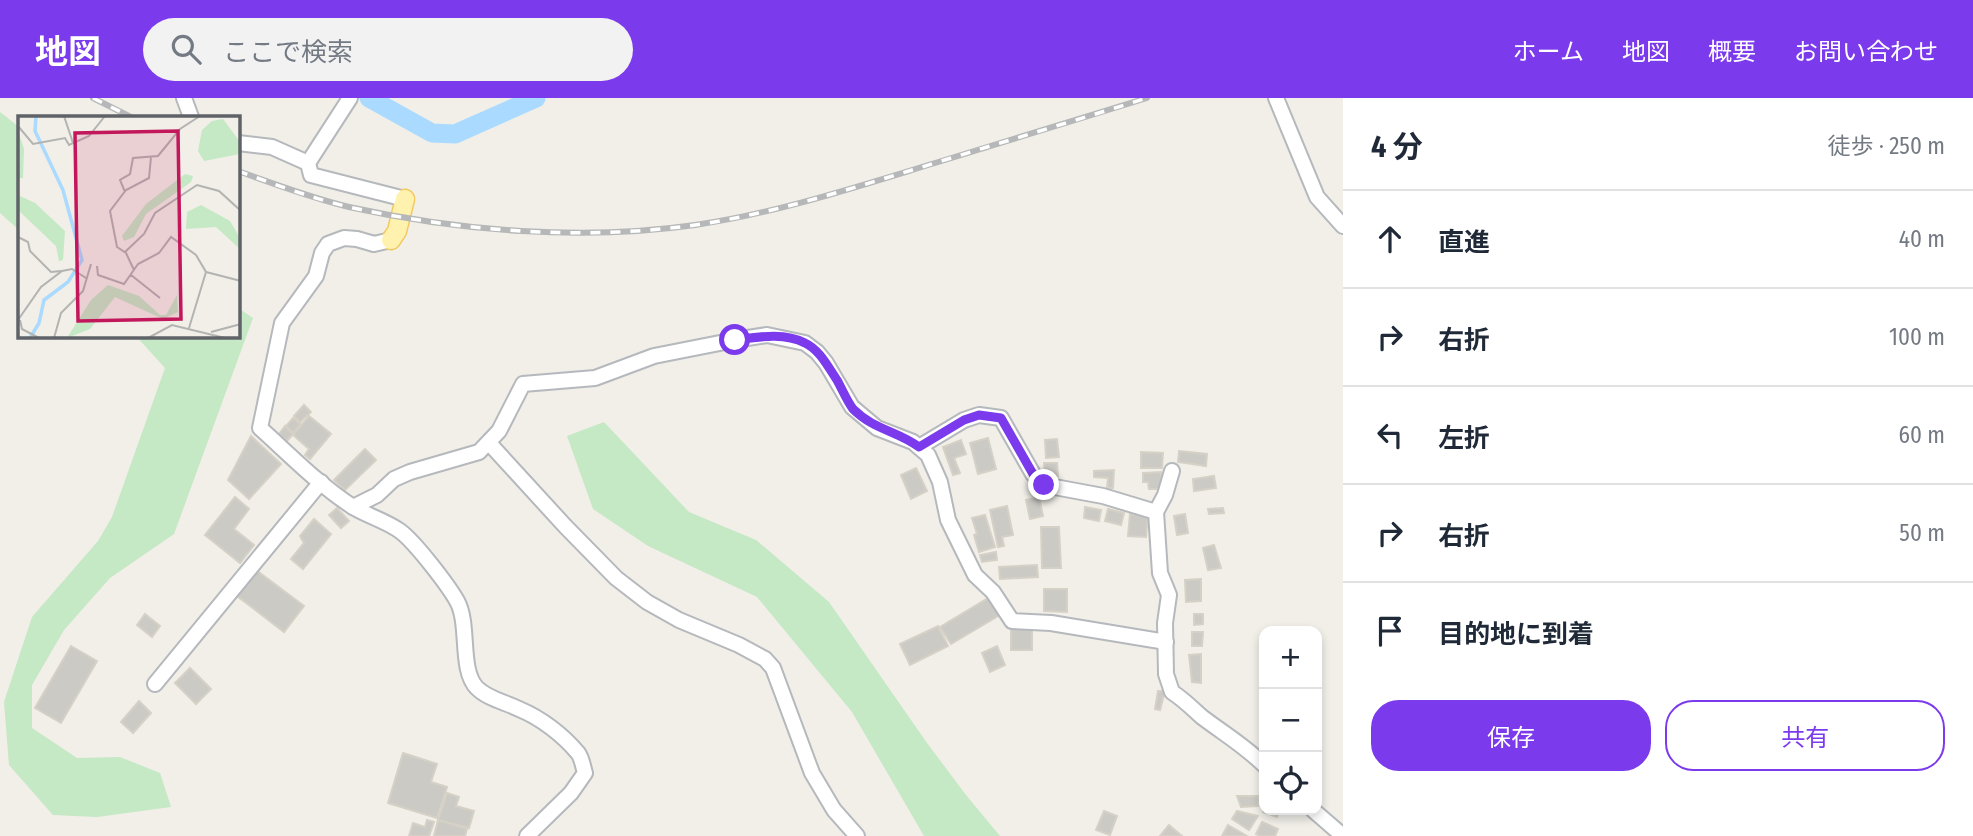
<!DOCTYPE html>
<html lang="ja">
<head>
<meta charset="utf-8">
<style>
  :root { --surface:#fff; --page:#f2f2f3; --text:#1f2937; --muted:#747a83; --line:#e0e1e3; --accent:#7c3aed }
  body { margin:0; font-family:"Fira Sans Condensed","Noto Sans JP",sans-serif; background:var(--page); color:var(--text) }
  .controls { position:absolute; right:21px; bottom:21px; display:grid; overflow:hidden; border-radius:14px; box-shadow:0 4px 10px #0003 }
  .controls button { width:63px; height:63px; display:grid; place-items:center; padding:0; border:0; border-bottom:2px solid var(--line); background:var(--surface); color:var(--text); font:35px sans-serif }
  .stop { position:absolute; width:21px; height:21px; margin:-16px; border:5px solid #7c3aed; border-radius:50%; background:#fff }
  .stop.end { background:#7c3aed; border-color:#fff; box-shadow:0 2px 7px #0008 }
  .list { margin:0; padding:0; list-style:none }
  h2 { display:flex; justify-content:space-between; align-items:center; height:91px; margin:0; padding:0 28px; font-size:30px }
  h2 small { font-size:23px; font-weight:400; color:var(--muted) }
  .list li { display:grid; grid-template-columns:46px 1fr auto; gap:21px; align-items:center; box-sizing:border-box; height:98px; padding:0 28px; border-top:2px solid var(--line) }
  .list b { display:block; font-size:26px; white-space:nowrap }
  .list em { font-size:23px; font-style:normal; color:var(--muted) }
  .actions { display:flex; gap:14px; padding:21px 28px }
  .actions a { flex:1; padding:16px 0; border:2px solid var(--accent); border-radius:28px; text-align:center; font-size:24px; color:var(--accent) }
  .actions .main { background:var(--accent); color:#fff }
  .icon { flex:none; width:38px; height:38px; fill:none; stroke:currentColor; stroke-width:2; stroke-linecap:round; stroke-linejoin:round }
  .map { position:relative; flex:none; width:1343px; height:738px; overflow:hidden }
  header { display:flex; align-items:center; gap:42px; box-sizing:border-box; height:98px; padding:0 35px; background:var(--accent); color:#fff }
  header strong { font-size:33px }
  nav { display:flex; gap:38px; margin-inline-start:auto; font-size:24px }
  .search { width:490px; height:63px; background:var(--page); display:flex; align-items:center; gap:18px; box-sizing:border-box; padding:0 24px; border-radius:38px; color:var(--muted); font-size:26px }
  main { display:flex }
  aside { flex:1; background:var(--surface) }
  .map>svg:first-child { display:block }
  .green { fill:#c5e8c5 }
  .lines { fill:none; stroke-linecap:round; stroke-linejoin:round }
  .river { stroke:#aadaff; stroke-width:19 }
  .building { fill:#cccac5; stroke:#d6d1c6; stroke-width:2 }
  .minor-casing { stroke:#b5b8bc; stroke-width:18 }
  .major-casing { stroke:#f2c960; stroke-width:21 }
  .minor { stroke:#fff; stroke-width:14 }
  .major { stroke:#fff2af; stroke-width:18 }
  .rail-casing { stroke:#b6b7b8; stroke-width:6 }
  .rail { stroke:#fff; stroke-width:3.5; stroke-dasharray:10; stroke-linecap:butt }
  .route { stroke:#7c3aed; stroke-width:9 }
  .inset-river { fill:none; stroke:#aadaff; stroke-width:3.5 }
  .inset-road { fill:none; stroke:#b3b3b1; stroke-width:2 }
  .view { fill:#c2185b; fill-opacity:0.15; stroke:#c2185b; stroke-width:3.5 }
  .inset-edge { fill:none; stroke:#5f6368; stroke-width:3.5 }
</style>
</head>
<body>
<header>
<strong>地図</strong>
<div class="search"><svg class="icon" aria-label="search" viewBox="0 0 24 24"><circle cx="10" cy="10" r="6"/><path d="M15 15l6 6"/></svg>ここで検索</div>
<nav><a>ホーム</a><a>地図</a><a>概要</a><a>お問い合わせ</a></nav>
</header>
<main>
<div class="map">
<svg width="1343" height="738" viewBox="0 0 1343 738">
  <rect width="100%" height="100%" fill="#f1efe8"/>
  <g class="green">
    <polygon points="0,14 19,29 19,132 0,115"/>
    <polygon points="238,210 253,220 174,436 110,480 64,532 32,587 32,630 77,660 120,659 160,675 171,709 97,719 53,717 9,667 4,604 32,519 98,443 112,419 165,270 136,238 238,238"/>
    <polygon points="604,324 689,414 756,442 829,504 927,645 966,697 1000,738 924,738 852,614 757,499 648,448 593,411 567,338"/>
  </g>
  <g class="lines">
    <polyline class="river" points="369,0 432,35 455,36 536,0"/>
  </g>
  <g class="building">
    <polygon points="304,307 311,314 300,324 294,318"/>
    <polygon points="309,318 331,336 310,361 305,357 309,351 293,337"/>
    <polygon points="293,320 301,326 293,335 286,328"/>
    <polygon points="285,328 293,336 287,343 279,336"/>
    <polygon points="251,338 281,366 249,401 228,382"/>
    <polygon points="988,340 996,371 978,376 970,345"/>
    <polygon points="1057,341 1059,359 1046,360 1045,342"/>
    <polygon points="961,342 966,356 954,360 960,375 953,377 943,349"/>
    <polygon points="365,351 376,362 345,392 334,382"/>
    <polygon points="1179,353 1207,356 1206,368 1178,364"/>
    <polygon points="1141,354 1163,355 1162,370 1141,370"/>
    <polygon points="1044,365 1057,365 1058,378 1045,378"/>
    <polygon points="916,370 927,393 911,401 901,377"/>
    <polygon points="1114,372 1113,390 1107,390 1108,380 1094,379 1094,373"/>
    <polygon points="1161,374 1162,391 1149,391 1148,384 1143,384 1143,375"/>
    <polygon points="1214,378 1216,390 1194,393 1193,381"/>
    <polygon points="235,399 249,411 234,431 254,447 240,465 205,437"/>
    <polygon points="1039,399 1043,418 1030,421 1026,402"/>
    <polygon points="1007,408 1013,437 1002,439 1004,448 998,449 990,412"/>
    <polygon points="1085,409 1101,412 1099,423 1084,420"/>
    <polygon points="337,410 349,423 341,430 329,417"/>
    <polygon points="1223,410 1224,415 1209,416 1208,411"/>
    <polygon points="1108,411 1124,415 1121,427 1105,423"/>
    <polygon points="1130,416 1148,417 1146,439 1128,438"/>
    <polygon points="1185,416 1188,435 1177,437 1174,418"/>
    <polygon points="985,417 995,449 979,454 974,437 977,436 972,420"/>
    <polygon points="314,421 331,436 303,471 291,461 304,445 300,438"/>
    <polygon points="1041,429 1059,429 1061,470 1042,470"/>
    <polygon points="1214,447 1221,470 1208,472 1203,450"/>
    <polygon points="996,454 997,462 982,464 980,457"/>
    <polygon points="1037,467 1038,479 1000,481 999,469"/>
    <polygon points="256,472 304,508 284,534 237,498"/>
    <polygon points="1201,481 1201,503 1186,504 1185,482"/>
    <polygon points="1044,491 1067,491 1067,514 1044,513"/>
    <polygon points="990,499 1000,517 951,546 940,529"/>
    <polygon points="145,516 160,528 152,539 137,527"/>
    <polygon points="1194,516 1203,516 1203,526 1194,527"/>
    <polygon points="938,528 948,548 910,567 900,546"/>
    <rect x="1011" y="531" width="21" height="21"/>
    <polygon points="1192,534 1203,534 1202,548 1192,548"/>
    <polygon points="71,548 97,563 61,625 35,610"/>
    <polygon points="997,548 1005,567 990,574 982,555"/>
    <polygon points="1201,556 1201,585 1192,584 1189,557"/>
    <polygon points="190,570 211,591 196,606 175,585"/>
    <polygon points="1158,593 1165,593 1160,612 1155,611"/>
    <polygon points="139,603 151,615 133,635 121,624"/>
    <polygon points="403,655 437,666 431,684 447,689 437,720 388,705"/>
    <polygon points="447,695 459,699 456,708 474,713 469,730 438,722"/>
    <polygon points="1237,698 1258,698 1258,708 1241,709"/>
    <polygon points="1264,710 1264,712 1279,712 1277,719 1263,714"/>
    <polygon points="1104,713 1117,718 1110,737 1096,732"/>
    <polygon points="1237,713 1258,718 1249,732 1232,721"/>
    <polygon points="427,722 434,724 429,738 409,738 413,725 425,729"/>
    <polygon points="438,722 467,731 465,738 434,738"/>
    <polygon points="1262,724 1278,731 1275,738 1260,738 1256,736"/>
    <polygon points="1169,727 1182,738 1160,738"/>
    <polygon points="1228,727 1247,738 1222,738"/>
  </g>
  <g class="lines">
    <defs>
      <g id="minor">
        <polyline points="184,0 191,19"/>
        <polyline points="1276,0 1317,99 1343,128"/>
        <polyline points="238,45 272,49 308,65 311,77 405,101"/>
        <polyline points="308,65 350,0"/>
        <path d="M391,142L374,146L357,141L344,140L328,146L322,155L316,178L282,225L260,330C290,357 319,387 353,409C368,418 386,423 400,433C415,444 448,487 457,503C470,526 459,572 477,590C488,601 505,604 519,611C541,620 563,637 578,655C582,660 583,669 585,675L571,695L527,738"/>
        <polyline points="489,345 565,428 616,480 647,504 679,522 739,547 765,561 773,570 812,675 834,712 857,738"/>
        <path d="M919,349L964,322L979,317L1001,320L1033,376L1044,387L1103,398L1156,414L1160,475L1169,497L1165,525L1166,576L1172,594C1183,601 1192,610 1202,619C1223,635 1245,648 1264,667"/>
        <polyline points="353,409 377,397 394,381 410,374 479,354 499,333 523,286 595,280 654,258 735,242 767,237 805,245 817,254 826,265 852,309 877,330 913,344 928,357 940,384 948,422 975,477 993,494 1012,523 1051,525 1166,544"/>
        <polyline points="1156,414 1165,397 1172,373"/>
        <polyline points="155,586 321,384"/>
        <polyline points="1313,712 1343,738"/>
      </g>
      <polyline id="major" points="391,142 397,133 405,101"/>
    </defs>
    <use href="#minor" class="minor-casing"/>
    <use href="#major" class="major-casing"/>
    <use href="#minor" class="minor"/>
    <use href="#major" class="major"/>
    <defs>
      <g id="rail">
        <polyline points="93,0 131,19"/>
        <path d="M238,73C274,86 311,100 349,109C459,133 583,143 695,127C777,115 856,89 935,65C1006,43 1077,22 1147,0"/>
      </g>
    </defs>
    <use href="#rail" class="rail-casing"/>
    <use href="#rail" class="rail"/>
  </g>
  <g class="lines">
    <path class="route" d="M735,242C758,239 784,234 805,245C820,252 828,269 837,282C842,291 847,303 853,311C874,332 898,333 919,349L964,322L979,317L1001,320L1033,376L1044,387"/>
  </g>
  <g transform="translate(18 18)">
    <rect width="222" height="222" fill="#f1efe8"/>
    <path d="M205,3L222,26V38L186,45L180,35L184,14L194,5ZM0,15L6,33L5,62H0ZM167,58L175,60L173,66L128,98L116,121L106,125L104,120L128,88ZM0,79L17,87L47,115L45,144L41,145L38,130L0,94ZM183,89L212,105L222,122V133L198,111L168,113L169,96ZM90,169L121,180L142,199H148L159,179L160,196L145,203L97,181L72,213L49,222L73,184Z" fill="#c5e8c5"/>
    <path class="inset-river" d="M12,222L21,207L26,184L50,166L64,144L45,74L17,15L18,0"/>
    <path class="inset-road" d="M46,0L55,27M0,10L15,28L47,22L51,29L71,20L87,0M107,76L102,64L112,58L115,42L140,40L162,13L182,0M0,121L10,126L12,135L33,156L43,155M107,136L126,118L137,97L179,69L201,75L223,95M79,150L80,159L106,168L120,148L141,137L153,121L178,139L188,156L171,212M116,154L108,137L99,131L92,95L108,74L131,62L133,41M188,156L223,165M113,159L142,182M0,204L23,171L44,155L54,153L68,162M2,204L4,213L21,222M193,216L223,208M36,222L43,197L65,175L73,148M130,222L154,209L207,222"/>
    <path class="view" d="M160,15L163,203L60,205L57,17Z"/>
    <rect width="222" height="222" class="inset-edge"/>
  </g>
</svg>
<div class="controls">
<button>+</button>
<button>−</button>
<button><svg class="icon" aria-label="locate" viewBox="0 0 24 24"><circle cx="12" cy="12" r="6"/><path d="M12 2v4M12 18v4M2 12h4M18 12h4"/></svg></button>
</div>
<div class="stop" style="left:735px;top:242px"></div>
<div class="stop end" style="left:1044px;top:387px"></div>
</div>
<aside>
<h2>4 分<small>徒歩 · 250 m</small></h2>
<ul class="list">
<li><svg class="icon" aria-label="ahead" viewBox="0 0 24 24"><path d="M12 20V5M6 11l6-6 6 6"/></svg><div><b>直進</b></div><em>40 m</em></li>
<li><svg class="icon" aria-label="right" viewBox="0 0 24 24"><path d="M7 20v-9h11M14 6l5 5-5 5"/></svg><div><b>右折</b></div><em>100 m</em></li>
<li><svg class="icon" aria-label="left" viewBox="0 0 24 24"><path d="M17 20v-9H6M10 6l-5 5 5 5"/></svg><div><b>左折</b></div><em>60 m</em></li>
<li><svg class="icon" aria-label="right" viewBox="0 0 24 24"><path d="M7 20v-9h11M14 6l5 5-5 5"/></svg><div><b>右折</b></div><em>50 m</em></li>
<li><svg class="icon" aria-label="arrive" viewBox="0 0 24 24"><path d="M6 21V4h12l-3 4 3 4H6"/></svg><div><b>目的地に到着</b></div></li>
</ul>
<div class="actions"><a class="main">保存</a><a>共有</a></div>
</aside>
</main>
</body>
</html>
